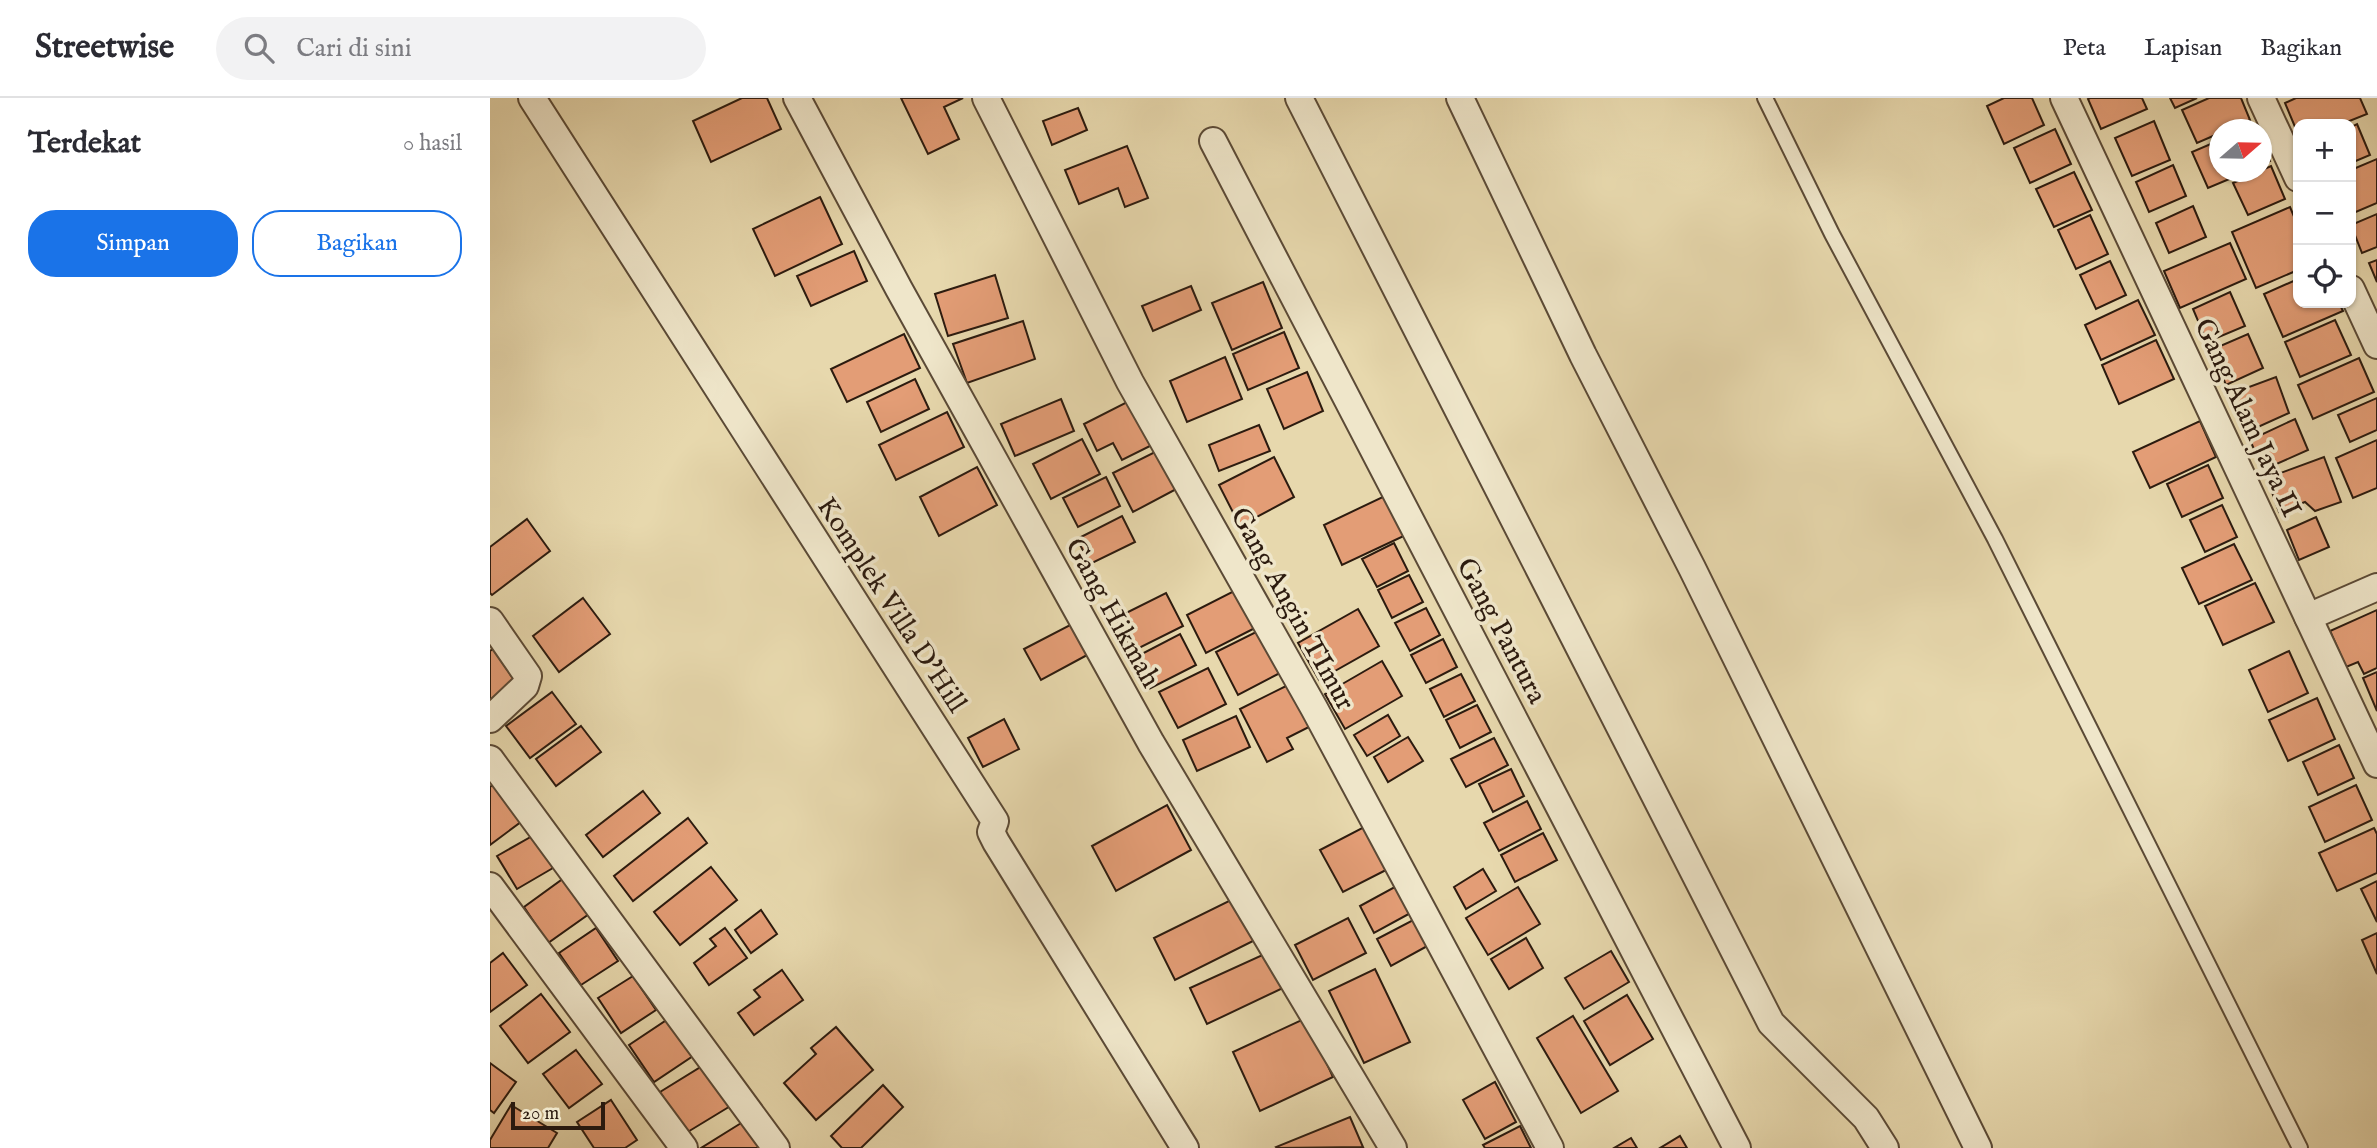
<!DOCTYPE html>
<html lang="id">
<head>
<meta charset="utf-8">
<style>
  :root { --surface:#fff; --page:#f2f2f3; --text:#2b2b33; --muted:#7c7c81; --line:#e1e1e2; --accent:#1a73e8 }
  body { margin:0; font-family:"IM FELL English",serif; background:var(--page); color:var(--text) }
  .controls { position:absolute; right:21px; top:21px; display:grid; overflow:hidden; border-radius:14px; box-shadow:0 2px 5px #0004 }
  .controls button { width:63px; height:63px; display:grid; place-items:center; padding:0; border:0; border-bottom:2px solid var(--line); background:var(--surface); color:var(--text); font:35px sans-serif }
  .compass { position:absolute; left:1719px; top:21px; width:63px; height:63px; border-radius:50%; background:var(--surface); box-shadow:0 2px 5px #0004; rotate:70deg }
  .scale { position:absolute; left:21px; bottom:18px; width:94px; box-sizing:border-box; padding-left:7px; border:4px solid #2c1b0f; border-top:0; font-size:19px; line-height:24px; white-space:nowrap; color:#2c1b0f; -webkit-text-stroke:5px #efe6ca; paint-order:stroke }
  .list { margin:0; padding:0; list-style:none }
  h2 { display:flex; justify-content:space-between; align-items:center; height:91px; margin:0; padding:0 28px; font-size:30px }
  h2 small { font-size:23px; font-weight:400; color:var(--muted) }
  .actions { display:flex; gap:14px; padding:21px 28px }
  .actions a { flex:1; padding:16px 0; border:2px solid var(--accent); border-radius:28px; text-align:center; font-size:24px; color:var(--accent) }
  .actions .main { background:var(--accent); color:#fff }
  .icon { flex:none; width:38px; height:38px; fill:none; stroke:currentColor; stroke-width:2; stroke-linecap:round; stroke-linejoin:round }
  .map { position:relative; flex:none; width:1887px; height:1050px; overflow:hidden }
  header { display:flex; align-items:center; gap:42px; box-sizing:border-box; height:98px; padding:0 35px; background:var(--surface); border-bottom:2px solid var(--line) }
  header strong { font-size:33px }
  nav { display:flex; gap:38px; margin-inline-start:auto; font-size:24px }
  .search { width:490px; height:63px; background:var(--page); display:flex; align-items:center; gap:18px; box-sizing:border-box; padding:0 24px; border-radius:38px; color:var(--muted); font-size:26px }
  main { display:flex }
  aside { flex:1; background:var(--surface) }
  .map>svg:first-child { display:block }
  .building { fill:#e39d76; stroke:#2c1b0f; stroke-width:2 }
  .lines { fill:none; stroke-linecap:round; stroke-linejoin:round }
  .lane-casing { stroke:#5b4a36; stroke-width:18 }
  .street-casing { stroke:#5b4a36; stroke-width:30 }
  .lane { stroke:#efe6ca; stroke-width:14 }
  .street { stroke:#efe6ca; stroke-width:26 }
  .labels { text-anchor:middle; stroke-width:7; stroke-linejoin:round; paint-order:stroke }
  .street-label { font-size:28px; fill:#2c1b0f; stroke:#efe6ca }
</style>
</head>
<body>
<header>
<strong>Streetwise</strong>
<div class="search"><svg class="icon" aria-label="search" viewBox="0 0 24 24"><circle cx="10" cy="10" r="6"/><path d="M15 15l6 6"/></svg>Cari di sini</div>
<nav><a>Peta</a><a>Lapisan</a><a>Bagikan</a></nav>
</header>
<main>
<aside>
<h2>Terdekat<small>0 hasil</small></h2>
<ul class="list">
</ul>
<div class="actions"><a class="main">Simpan</a><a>Bagikan</a></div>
</aside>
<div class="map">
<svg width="1887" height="1050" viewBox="0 0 1887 1050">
  <rect width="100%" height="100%" fill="#e7d8ad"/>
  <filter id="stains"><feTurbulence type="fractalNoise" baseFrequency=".00286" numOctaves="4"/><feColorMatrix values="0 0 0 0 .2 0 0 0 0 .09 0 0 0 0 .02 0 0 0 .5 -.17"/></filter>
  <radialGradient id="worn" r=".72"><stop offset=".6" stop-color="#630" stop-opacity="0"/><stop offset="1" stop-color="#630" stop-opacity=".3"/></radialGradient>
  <g class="building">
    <polygon points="252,0 277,0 291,31 221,64 203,23"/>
    <polygon points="411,0 473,0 454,9 469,41 438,56"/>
    <polygon points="1514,0 1542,0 1554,27 1514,46 1497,8"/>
    <polygon points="1600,0 1652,0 1657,11 1611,31 1598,1"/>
    <polygon points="1680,0 1707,0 1685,10"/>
    <polygon points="1719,0 1751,0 1760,22 1738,32 1730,32 1730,35 1707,45 1692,12"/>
    <polygon points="1806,0 1870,0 1877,16 1852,26 1808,26 1808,36 1795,5"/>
    <polygon points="588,10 597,32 562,47 553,23"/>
    <polygon points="1664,23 1680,62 1642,78 1625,40"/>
    <polygon points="1867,26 1880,57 1861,65 1861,29"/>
    <polygon points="1565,31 1581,66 1540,85 1524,50"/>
    <polygon points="1730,42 1730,74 1756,74 1718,90 1702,54"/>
    <polygon points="1772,44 1780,63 1772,67"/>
    <polygon points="637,48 658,100 635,109 628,90 589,106 575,72"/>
    <polygon points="1887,61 1887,105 1861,116 1861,72"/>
    <polygon points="1683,67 1696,98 1659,114 1646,84"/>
    <polygon points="1781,68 1795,101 1758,117 1743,85"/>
    <polygon points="1584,74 1602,112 1564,129 1546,91"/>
    <polygon points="330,99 352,146 285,178 263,131"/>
    <polygon points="1703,108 1716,139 1679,155 1666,125"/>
    <polygon points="1800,109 1808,128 1808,172 1766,190 1742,134"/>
    <polygon points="1887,116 1887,149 1872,155 1861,127"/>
    <polygon points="1600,117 1618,156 1586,171 1568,132"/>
    <polygon points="1740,145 1756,181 1690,210 1674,173"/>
    <polygon points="364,153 377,183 321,208 307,178"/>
    <polygon points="1887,162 1887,184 1879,165"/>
    <polygon points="1620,163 1636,197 1606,211 1590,177"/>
    <polygon points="505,177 518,220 458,238 445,196"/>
    <polygon points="1808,181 1808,205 1849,205 1853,213 1793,239 1774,196"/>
    <polygon points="773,184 792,230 742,252 722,205"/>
    <polygon points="701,188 711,212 663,233 652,208"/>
    <polygon points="1740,194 1755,228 1717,244 1703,211"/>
    <polygon points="1648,202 1665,237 1611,262 1595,227"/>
    <polygon points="1845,222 1861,257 1810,279 1795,244"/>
    <polygon points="533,223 545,261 477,285 463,246"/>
    <polygon points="794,234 809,270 758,292 743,256"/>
    <polygon points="414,236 430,270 357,304 341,271"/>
    <polygon points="1758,236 1773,270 1736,287 1721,252"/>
    <polygon points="1666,242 1684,281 1629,306 1612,267"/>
    <polygon points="735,259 752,301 697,324 680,283"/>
    <polygon points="1869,260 1884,294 1823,321 1808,287"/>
    <polygon points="817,274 833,313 794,331 777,291"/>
    <polygon points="1786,279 1799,315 1768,329 1762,319 1751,322 1740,296"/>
    <polygon points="425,281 439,311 391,334 377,304"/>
    <polygon points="1887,300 1887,332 1860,344 1848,317"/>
    <polygon points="571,301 584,333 525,358 511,326"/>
    <polygon points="643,301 666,345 632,362 623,345 607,353 594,326"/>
    <polygon points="457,314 474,349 406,382 389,347"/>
    <polygon points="1805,321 1818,352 1773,372 1760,342"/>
    <polygon points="1710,323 1726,359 1660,390 1643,354"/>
    <polygon points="769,327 780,353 729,373 719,347"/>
    <polygon points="592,341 610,376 561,401 543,366"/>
    <polygon points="1887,342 1887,390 1863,400 1846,360"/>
    <polygon points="673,350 692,388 643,414 623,375"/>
    <polygon points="784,359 804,399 750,428 729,387"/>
    <polygon points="1834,359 1851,404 1825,413 1815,404 1789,414 1777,380"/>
    <polygon points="1718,367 1733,400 1692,419 1677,386"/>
    <polygon points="487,369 507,407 449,438 430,399"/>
    <polygon points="616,379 630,408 588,429 573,400"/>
    <polygon points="899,396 918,436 852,467 834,427"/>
    <polygon points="1732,407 1747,439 1715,454 1700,422"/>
    <polygon points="632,418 645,444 600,466 587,441"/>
    <polygon points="1826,419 1839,449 1809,462 1797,432"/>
    <polygon points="37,421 60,453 2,497 0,495 0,449"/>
    <polygon points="904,445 918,473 887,489 872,461"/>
    <polygon points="1744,446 1762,482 1709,506 1692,470"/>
    <polygon points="919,477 933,504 902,520 888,492"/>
    <polygon points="1765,485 1784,524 1733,547 1715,508"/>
    <polygon points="746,492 765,530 716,555 697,517"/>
    <polygon points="676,495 693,528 643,553 626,520"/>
    <polygon points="93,500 120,536 69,574 43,538"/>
    <polygon points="936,510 950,537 920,553 905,525"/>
    <polygon points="868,511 889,548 829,582 808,545"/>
    <polygon points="1887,512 1887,570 1874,576 1868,564 1856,569 1840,533"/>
    <polygon points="582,526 599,556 551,582 534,551"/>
    <polygon points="768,533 790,575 748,597 726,554"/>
    <polygon points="690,536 706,567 659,591 644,560"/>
    <polygon points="953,541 967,569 936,585 921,557"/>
    <polygon points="3,551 29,589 0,608 0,553"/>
    <polygon points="1799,553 1818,595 1778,614 1759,572"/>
    <polygon points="892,563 912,598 855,631 835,596"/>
    <polygon points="718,570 736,606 688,630 669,594"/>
    <polygon points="1887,574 1887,613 1873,580"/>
    <polygon points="971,576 985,603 954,619 940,591"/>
    <polygon points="798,587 827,625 797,640 803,651 777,664 750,611"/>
    <polygon points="62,594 86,626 40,660 16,628"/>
    <polygon points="1827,600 1845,641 1798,663 1779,622"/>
    <polygon points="987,607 1001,634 970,650 956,622"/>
    <polygon points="898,617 910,638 877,658 864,637"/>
    <polygon points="746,618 760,649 707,673 693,642"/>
    <polygon points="514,621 529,651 493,669 478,640"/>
    <polygon points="91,628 111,654 66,688 46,661"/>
    <polygon points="918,639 933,663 898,684 884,659"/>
    <polygon points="1004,640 1018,667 976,689 961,661"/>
    <polygon points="1849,647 1864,680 1828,697 1813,664"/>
    <polygon points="1021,671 1034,698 1003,714 989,686"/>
    <polygon points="11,680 39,718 0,747 0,689"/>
    <polygon points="1866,687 1882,722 1835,744 1819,709"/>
    <polygon points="153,693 170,715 113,759 96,737"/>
    <polygon points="1037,703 1051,731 1009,753 994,725"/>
    <polygon points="677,707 701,752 626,793 602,748"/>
    <polygon points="198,720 217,745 143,803 124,778"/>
    <polygon points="876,728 898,771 853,794 830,752"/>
    <polygon points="1884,730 1887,736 1887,775 1847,793 1829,755"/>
    <polygon points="1053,735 1067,762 1025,784 1011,757"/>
    <polygon points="44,737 63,770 27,791 7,758"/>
    <polygon points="221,769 247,802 190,847 164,814"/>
    <polygon points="993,771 1006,793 976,811 964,789"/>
    <polygon points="74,780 99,816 58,845 34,809"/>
    <polygon points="1887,783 1887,824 1871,791"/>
    <polygon points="912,785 926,812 884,835 870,808"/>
    <polygon points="1028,789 1050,826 998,857 976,820"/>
    <polygon points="745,800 765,842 685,882 664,840"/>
    <polygon points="271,812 287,836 261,855 245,832"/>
    <polygon points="858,820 876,855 823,882 805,847"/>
    <polygon points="927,820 941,846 901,868 887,841"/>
    <polygon points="106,830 128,863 91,887 69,855"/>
    <polygon points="235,830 257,860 219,887 204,865 226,848 220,841"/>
    <polygon points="1887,835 1887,876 1872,842"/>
    <polygon points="1036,840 1053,870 1019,891 1001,861"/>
    <polygon points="1121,853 1139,884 1094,911 1075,880"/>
    <polygon points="779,854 795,889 717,926 700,890"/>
    <polygon points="13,855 37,887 0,914 0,865"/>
    <polygon points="885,871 920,944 874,965 839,893"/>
    <polygon points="292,872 313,902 264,937 248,915 270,899 264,892"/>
    <polygon points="143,878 166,912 131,935 108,900"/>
    <polygon points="51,896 80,934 38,965 10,928"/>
    <polygon points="1137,897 1163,941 1120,967 1094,923"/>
    <polygon points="184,917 209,954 164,984 139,947"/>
    <polygon points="1083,918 1128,993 1091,1015 1047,940"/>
    <polygon points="816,920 843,979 770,1013 743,954"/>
    <polygon points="346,929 383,972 326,1022 294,985 326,956 321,950"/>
    <polygon points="86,952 112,986 79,1010 53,976"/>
    <polygon points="222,962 247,1004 196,1035 170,994"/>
    <polygon points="0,965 26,984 4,1015 0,1012"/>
    <polygon points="1005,984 1026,1024 995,1041 973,1002"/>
    <polygon points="393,987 413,1009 371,1050 352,1050 341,1038"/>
    <polygon points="121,1002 147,1042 135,1050 104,1050 87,1024"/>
    <polygon points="21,1007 67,1035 58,1050 0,1050 0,1042"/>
    <polygon points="860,1019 873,1049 787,1050 786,1049"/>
    <polygon points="256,1022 274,1050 211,1050"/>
    <polygon points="1030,1028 1041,1050 995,1050 993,1047"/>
    <polygon points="1190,1038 1197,1050 1170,1050"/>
    <polygon points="1141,1040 1147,1050 1124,1050"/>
  </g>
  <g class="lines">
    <defs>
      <polyline id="lane" points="1275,0 1342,136 1505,441 1810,1050"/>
      <g id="street">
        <polyline points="42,0 505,723 501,734 506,744 695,1050"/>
        <polyline points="307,0 409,191 661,645 903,1050"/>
        <polyline points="496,0 640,284 824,610 1060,1050"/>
        <polyline points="809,0 1281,925 1376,1020 1395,1050"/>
        <polyline points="970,0 1093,257 1202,470 1488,1050"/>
        <polyline points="1574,0 1887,666"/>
        <polyline points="1771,0 1808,80"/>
        <polyline points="723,43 1247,1050"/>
        <polyline points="1861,191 1887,247"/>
        <polyline points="1818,519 1887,489"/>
        <polyline points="0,523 38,578 35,588 0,621"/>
        <polyline points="0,661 286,1050"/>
        <polyline points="0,788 194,1050"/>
      </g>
    </defs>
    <use href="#lane" class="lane-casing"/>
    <use href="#street" class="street-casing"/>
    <use href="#lane" class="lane"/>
    <use href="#street" class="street"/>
  </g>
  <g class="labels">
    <g class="street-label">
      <text transform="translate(1759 319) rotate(65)" y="10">Gang Alam Jaya II</text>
      <text transform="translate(403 506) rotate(57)" y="10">Komplek Villa D'Hill</text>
      <text transform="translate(804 510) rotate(61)" y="10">Gang Angin TImur</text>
      <text transform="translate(624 514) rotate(61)" y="10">Gang Hikmah</text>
      <text transform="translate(1013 532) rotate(62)" y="10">Gang Pantura</text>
    </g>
  </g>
  <rect width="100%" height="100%" filter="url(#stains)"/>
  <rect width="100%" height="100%" fill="url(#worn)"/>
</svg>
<div class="controls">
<button>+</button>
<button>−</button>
<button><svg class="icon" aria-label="locate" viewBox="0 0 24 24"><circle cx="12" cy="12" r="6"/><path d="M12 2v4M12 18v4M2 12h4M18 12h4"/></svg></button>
</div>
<svg class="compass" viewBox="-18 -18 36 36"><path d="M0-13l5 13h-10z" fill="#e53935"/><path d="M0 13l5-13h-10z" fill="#7c7c81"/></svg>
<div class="scale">20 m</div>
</div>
</main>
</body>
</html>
